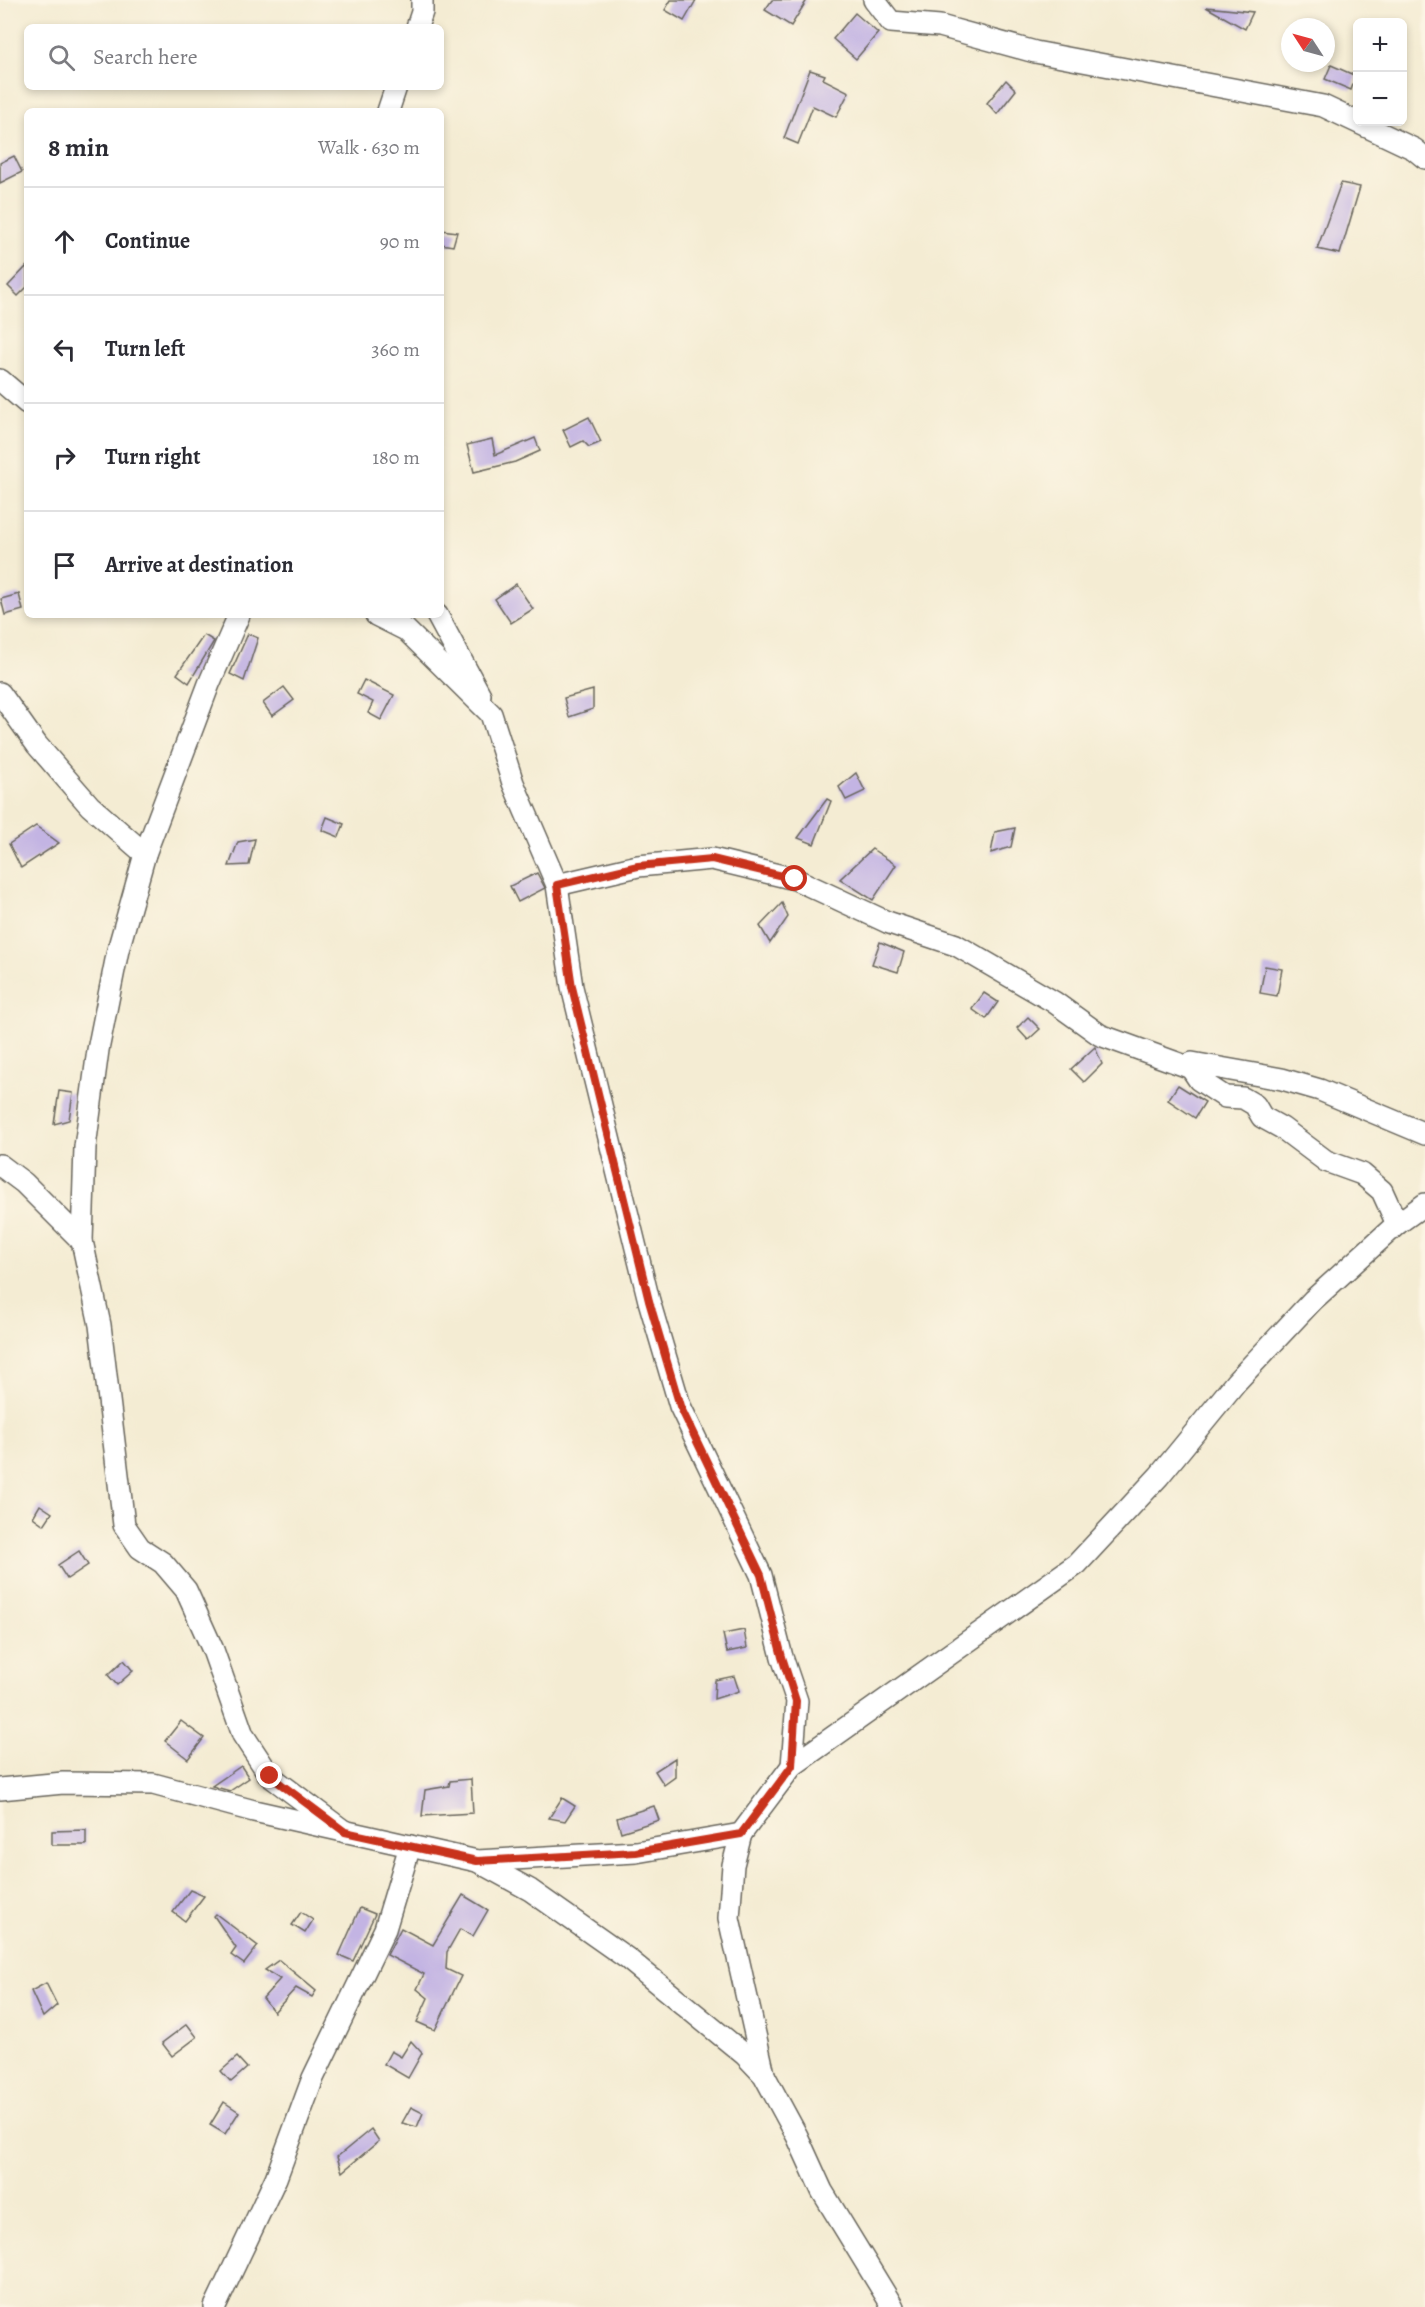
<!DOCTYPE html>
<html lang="en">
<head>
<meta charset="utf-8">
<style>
  :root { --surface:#fff; --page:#f2f2f3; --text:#2b2b33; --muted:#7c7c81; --line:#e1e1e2 }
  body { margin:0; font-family:Alegreya,serif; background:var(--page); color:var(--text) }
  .controls { position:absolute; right:18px; top:18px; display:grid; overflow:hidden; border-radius:9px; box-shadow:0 3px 9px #0003 }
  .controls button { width:54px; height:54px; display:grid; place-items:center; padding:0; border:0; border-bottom:2px solid var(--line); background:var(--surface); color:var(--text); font:30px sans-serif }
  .compass { position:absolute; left:1281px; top:18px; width:54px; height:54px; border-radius:50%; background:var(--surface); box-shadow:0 3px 9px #0003; rotate:306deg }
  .stop { position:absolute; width:18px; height:18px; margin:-14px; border:4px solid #c8321e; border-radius:50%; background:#fff }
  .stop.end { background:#c8321e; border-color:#fff; box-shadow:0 2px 6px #0008 }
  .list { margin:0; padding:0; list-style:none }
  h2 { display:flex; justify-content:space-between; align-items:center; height:78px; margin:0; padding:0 24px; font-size:26px }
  h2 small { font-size:20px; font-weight:400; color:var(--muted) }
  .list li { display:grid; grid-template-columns:39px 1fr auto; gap:18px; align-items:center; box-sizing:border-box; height:108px; padding:0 24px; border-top:2px solid var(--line) }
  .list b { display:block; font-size:22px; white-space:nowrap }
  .list em { font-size:20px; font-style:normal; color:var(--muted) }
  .icon { flex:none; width:33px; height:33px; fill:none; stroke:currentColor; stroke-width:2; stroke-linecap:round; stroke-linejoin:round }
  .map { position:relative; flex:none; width:1425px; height:2307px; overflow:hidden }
  .search { position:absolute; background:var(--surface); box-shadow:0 3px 9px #0003; left:24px; top:24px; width:420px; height:66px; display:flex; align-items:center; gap:15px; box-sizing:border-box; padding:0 21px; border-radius:9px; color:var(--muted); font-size:22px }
  .panel { position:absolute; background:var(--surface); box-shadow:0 3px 9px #0003; left:24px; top:108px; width:420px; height:510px; border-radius:9px }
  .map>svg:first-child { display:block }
  .building { fill:#c3b4e3 }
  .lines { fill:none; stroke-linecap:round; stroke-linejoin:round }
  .minor-casing { stroke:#68655c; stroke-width:24 }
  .minor { stroke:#fff; stroke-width:21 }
  .route { stroke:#c8321e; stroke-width:8 }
</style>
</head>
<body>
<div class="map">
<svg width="1425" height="2307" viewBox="0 0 1425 2307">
  <rect width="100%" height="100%" fill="#fcf5e5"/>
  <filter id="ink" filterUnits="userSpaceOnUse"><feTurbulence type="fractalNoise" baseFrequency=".0167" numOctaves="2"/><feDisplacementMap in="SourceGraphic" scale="12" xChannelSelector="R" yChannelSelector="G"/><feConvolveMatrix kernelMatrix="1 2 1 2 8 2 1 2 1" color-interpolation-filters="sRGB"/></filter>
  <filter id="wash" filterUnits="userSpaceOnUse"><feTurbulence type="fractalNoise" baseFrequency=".008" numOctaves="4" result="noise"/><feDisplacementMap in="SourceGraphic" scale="24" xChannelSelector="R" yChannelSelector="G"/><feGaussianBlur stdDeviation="1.35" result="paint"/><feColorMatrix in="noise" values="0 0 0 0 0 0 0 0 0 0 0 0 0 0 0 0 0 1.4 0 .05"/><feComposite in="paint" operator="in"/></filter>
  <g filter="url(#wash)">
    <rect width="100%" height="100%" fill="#f4ecd3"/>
    <g id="blocks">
      <g class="building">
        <polygon points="671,0 696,0 684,21 665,10"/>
        <polygon points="772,0 807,0 791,26 765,10"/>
        <polygon points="1206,7 1253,12 1245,29"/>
        <polygon points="855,13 878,33 856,59 833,39"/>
        <polygon points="1331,65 1356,76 1351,90 1325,79"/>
        <polygon points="810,70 825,75 823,79 849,92 836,117 813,106 798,144 784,138"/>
        <polygon points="1006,80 1016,90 997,114 987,103"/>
        <polygon points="14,156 22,172 0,183 0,163"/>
        <polygon points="1341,183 1360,187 1340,254 1317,249"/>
        <polygon points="441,230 457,232 453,246 441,244"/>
        <polygon points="27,266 27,287 18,296 8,286"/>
        <polygon points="589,417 601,442 589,447 583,441 571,447 563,430"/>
        <polygon points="535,438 540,451 515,462 474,472 467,445 492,439 495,455"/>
        <polygon points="516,584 533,609 511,623 495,599"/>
        <polygon points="19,594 23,610 5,615 1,599"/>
        <polygon points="248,634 258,638 244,681 230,674"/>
        <polygon points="204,635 214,641 189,683 177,674"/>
        <polygon points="364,680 394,695 381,720 368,713 373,702 357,694"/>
        <polygon points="284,687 294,700 272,716 263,703"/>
        <polygon points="593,690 593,709 569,717 564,698"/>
        <polygon points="856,773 865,791 846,800 839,787"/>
        <polygon points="827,799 831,801 814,844 798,838"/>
        <polygon points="327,817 344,824 339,837 322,830"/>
        <polygon points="36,826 59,843 21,868 9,844"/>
        <polygon points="1015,828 1011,847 991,853 995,832"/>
        <polygon points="255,839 249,865 229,866 238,842"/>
        <polygon points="872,849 896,865 873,900 840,879"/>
        <polygon points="537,873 545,888 518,902 510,886"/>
        <polygon points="782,903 788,917 770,943 760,926"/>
        <polygon points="880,942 904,952 898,972 872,964"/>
        <polygon points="1265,966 1282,969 1277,996 1260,993"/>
        <polygon points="984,993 998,1002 986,1019 972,1009"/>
        <polygon points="1028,1017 1040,1029 1028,1040 1017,1028"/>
        <polygon points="1095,1047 1102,1064 1084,1082 1071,1069"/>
        <polygon points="1178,1085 1205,1102 1195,1118 1168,1100"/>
        <polygon points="59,1091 73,1093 69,1120 54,1124"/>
        <polygon points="40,1505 52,1513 44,1525 33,1517"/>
        <polygon points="79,1551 88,1565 67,1579 58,1565"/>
        <polygon points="744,1630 747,1648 727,1652 723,1634"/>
        <polygon points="124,1660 133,1671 117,1685 108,1675"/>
        <polygon points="734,1676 739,1691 714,1699 715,1680"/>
        <polygon points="181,1721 204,1738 188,1759 165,1741"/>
        <polygon points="675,1758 675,1777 664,1785 655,1771"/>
        <polygon points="241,1766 249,1778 230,1791 212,1786"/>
        <polygon points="471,1779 473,1813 422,1816 425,1790 449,1786 450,1781"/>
        <polygon points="562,1798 575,1806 565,1821 549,1818"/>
        <polygon points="654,1806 659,1820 621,1832 617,1818"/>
        <polygon points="86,1830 86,1845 52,1845 52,1831"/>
        <polygon points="190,1890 204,1896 185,1921 173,1912"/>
        <polygon points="463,1895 488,1910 473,1936 460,1929 447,1952 446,1969 461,1976 435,2030 417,2022 428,1998 417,1989 424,1974 387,1955 401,1928 433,1945"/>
        <polygon points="360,1908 375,1914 353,1961 339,1955"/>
        <polygon points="301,1912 313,1920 305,1933 292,1925"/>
        <polygon points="216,1914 258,1946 244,1964 231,1955 236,1948 214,1916"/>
        <polygon points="279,1960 316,1991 312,1997 296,1988 274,2012 263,1998 280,1979 265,1970"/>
        <polygon points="46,1983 57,2005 43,2017 31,1991"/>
        <polygon points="187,2024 197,2037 172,2056 162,2043"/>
        <polygon points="411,2041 422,2053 408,2078 384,2064 391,2051 401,2057"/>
        <polygon points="237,2057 247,2068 231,2082 221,2071"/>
        <polygon points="224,2102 239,2112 225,2134 210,2125"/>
        <polygon points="411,2107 423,2113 417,2127 402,2123"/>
        <polygon points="371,2129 379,2141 342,2172 337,2157"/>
      </g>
    </g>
  </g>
  <g filter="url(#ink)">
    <use href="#blocks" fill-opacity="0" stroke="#68655c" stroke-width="1.5"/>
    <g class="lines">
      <defs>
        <g id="minor">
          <polyline points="874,0 891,22 940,26 1035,52 1323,106 1414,149 1425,158"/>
          <polyline points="417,27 422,12 422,0"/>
          <polyline points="388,111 396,87"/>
          <polyline points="0,380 27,403"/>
          <polyline points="239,615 209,684 145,854 118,950 98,1050 85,1147 82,1241 100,1325 124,1525 140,1548 163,1563 186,1590 213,1650 243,1735 270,1776 345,1832"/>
          <polyline points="376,615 406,630 491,714 513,783 557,885 572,987 649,1301 680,1406 761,1575 782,1657 797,1701 792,1766"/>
          <polyline points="437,615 480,695"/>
          <polyline points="0,693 37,745 90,806 145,854"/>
          <polyline points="557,885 638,866 712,859 795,879 887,922 956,945 1054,1002 1100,1035 1191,1068"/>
          <polyline points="0,1165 24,1183 82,1241"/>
          <polyline points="1397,1224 1382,1191 1362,1174 1326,1161 1282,1128 1262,1117 1255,1105 1243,1098 1225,1097 1199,1080 1191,1068 1192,1063 1282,1079 1320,1090 1425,1134"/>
          <polyline points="0,1789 63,1783 153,1784 254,1811 477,1861 530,1890 628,1959 745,2055 764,2075 797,2136 822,2191 893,2307"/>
          <polyline points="741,1834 792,1766 1077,1564 1159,1476 1236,1382 1313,1300 1397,1224 1425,1204"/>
          <polyline points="477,1861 636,1852 741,1834 733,1865 729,1918 764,2074"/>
          <polyline points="215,2307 276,2178 313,2078 385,1929 410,1846"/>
        </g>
      </defs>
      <use href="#minor" class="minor-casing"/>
      <use href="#minor" class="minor"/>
    </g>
  </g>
  <g class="lines" filter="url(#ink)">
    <polyline class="route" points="270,1776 345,1832 477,1861 636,1852 741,1834 792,1766 796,1701 782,1657 761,1575 680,1406 649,1301 572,987 557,885 638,866 712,859 795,879"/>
  </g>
</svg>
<div class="controls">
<button>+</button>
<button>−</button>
</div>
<svg class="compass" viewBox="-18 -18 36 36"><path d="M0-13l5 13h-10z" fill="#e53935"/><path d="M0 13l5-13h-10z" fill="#7c7c81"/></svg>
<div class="stop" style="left:795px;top:879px"></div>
<div class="stop end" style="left:270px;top:1776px"></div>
<div class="search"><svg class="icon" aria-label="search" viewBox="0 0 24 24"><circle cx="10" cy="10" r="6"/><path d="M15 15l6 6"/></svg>Search here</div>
<section class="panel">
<h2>8 min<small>Walk · 630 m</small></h2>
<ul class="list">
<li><svg class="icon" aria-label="ahead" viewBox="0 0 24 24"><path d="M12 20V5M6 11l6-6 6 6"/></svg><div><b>Continue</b></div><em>90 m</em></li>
<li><svg class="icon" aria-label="left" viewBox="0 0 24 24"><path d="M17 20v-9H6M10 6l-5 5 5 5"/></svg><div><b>Turn left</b></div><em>360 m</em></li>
<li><svg class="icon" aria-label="right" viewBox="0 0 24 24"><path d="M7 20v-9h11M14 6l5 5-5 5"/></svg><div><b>Turn right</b></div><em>180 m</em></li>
<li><svg class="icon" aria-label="arrive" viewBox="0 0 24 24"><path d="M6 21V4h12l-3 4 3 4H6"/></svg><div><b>Arrive at destination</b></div></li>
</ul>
</section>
</div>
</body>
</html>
